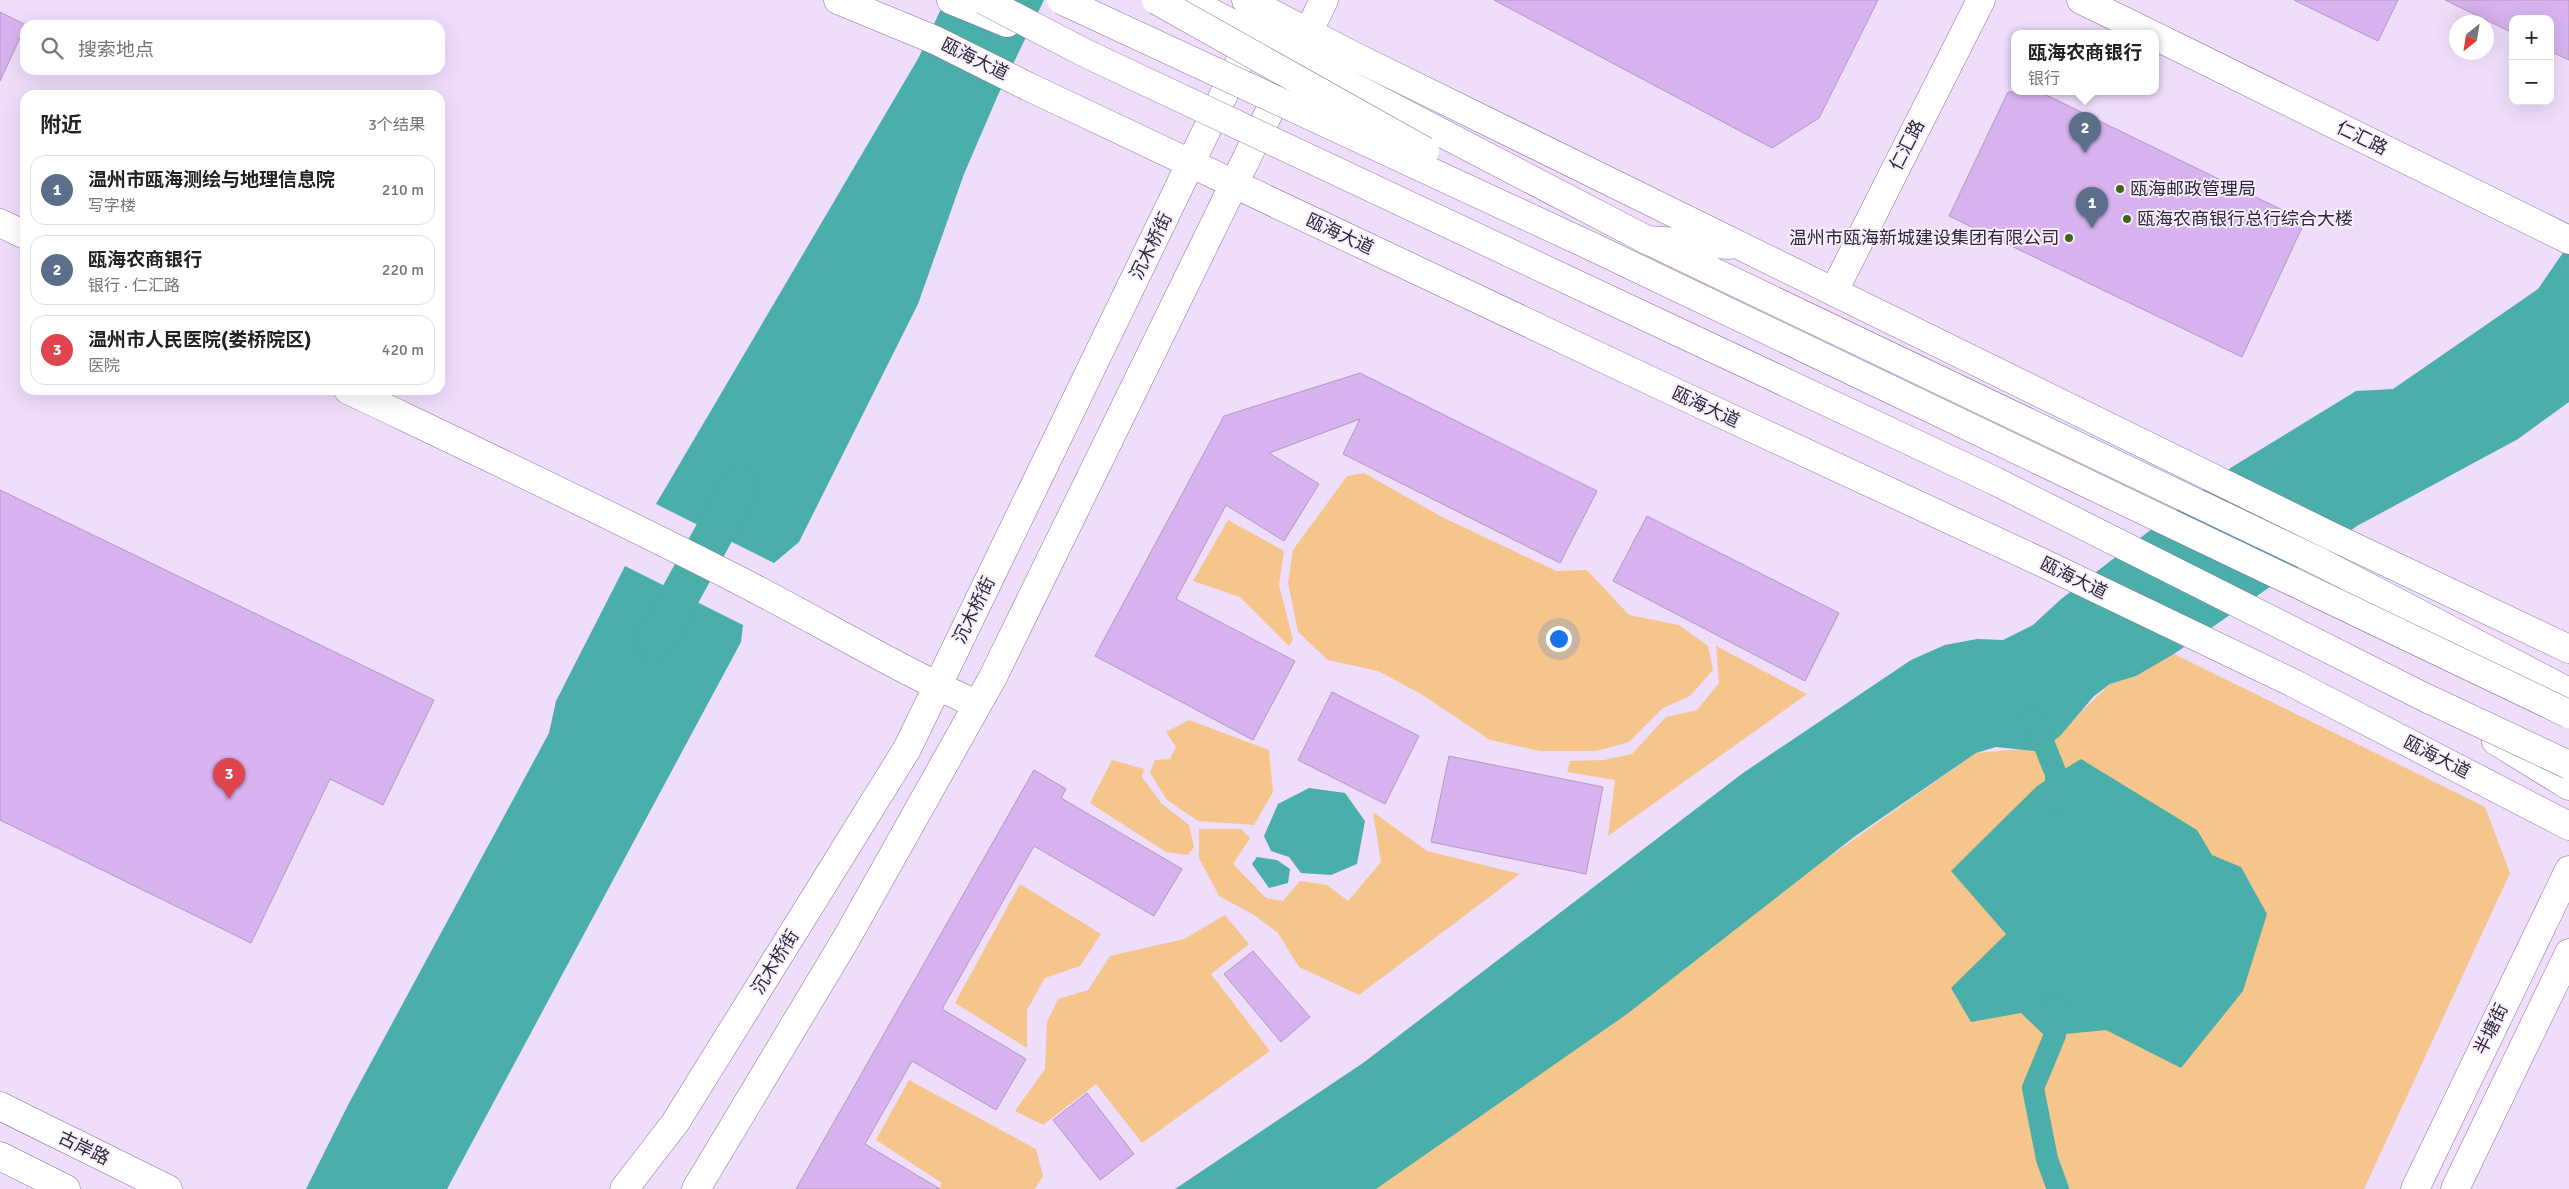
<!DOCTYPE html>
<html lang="zh">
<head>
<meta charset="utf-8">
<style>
  :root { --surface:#fff; --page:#f6f6f6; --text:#222; --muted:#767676; --line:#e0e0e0; --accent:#2563eb }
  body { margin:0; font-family:Signika,"Noto Sans SC",sans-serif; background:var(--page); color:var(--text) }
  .controls { position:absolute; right:15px; top:15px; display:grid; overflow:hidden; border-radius:10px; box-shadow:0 5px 20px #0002 }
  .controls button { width:45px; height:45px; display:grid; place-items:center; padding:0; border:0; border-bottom:1px solid var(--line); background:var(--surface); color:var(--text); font:25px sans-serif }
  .compass { position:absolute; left:2449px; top:15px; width:45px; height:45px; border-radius:50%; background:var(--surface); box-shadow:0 5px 20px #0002; rotate:210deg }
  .you { position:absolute; left:1558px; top:638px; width:18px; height:18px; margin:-12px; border:4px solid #fff; border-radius:50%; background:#1a73e8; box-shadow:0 0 0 8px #1a73e833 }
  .badge { display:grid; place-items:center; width:32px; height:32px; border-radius:50%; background:var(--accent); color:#fff; font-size:16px; font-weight:700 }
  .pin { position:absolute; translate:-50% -41px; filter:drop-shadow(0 1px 2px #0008) }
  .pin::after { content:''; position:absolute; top:26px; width:18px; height:15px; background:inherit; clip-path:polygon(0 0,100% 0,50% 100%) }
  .popup { position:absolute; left:2011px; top:30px; width:148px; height:65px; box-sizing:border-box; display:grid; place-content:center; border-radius:10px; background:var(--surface); filter:drop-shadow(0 1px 4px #0005); font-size:16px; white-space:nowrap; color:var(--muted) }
  .popup b { font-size:19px; color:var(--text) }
  .popup::after { content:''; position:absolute; left:50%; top:100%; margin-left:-10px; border:10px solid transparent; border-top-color:var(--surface) }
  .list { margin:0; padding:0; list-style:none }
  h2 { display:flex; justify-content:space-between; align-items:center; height:65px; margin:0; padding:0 20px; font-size:21px }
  h2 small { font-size:16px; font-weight:400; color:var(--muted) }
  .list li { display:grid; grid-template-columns:32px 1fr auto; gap:15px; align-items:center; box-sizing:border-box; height:70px; margin:0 10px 10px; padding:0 10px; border:1px solid var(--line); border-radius:15px }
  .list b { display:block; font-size:19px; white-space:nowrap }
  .list p { margin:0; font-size:16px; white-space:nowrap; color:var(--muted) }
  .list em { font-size:16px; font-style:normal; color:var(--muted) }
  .icon { flex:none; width:28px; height:28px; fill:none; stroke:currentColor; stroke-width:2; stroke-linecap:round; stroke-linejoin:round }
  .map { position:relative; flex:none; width:2569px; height:1189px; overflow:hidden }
  .search { position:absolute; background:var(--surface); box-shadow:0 5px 20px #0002; left:20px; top:20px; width:425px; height:55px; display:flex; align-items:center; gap:12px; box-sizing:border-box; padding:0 18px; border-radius:15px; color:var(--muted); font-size:19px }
  .panel { position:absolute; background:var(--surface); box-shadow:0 5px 20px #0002; left:20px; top:90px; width:425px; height:305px; border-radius:15px }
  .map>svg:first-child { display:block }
  .green { fill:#f5c58c }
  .water { fill:#4aaeaa }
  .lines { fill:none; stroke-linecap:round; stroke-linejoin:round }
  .canal { stroke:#4aaeaa; stroke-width:22 }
  .river { stroke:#4aaeaa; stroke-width:39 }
  .building { fill:#d8b3f0; stroke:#b09abe }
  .tertiary-casing { stroke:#887395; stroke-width:29 }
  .secondary-casing { stroke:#887395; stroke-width:29 }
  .primary-casing { stroke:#887395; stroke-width:29 }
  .trunk-casing { stroke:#887395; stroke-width:29 }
  .tertiary { stroke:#fff; stroke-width:28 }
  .secondary { stroke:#fff; stroke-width:28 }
  .primary { stroke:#fff; stroke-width:28 }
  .trunk { stroke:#fff; stroke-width:28 }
  .trunk-bridge-casing { stroke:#887395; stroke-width:29; stroke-linecap:butt }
  .trunk-bridge { stroke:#fff; stroke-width:28 }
  .poi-dot { fill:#42651d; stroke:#f7eefe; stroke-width:2 }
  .labels { text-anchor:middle; stroke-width:4; stroke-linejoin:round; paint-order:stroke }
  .street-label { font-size:18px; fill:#302736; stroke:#f7eefe }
  .poi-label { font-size:18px; fill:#302736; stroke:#f7eefe; text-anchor:start }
</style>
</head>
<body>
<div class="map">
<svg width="2569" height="1189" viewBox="0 0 2569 1189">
  <rect width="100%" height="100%" fill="#efddfc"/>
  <g class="green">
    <polygon points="1364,473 1442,517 1556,571 1587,570 1629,615 1679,625 1708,646 1713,670 1690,696 1663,708 1629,742 1596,751 1540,751 1490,740 1421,694 1378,671 1328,660 1298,632 1288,583 1293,550 1347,476"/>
    <polygon points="1228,520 1284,551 1279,585 1293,640 1289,646 1240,597 1193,581"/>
    <polygon points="1716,646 1807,694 1608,836 1615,780 1567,772 1570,761 1604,760 1632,754 1666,717 1697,710 1719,683"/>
    <polygon points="2174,654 2485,807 2510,873 2364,1189 1375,1189 1826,859 1976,753 2045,747 2110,684 2136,676"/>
    <polygon points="1189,720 1269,750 1273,792 1254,825 1198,821 1167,800 1150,773 1155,760 1170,759 1176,747 1166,732"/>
    <polygon points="1112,760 1144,769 1142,777 1161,803 1189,825 1194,847 1188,855 1166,852 1090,803"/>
    <polygon points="1373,812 1427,851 1520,874 1359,995 1299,967 1278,933 1254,915 1219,896 1199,858 1199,829 1241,829 1250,838 1233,864 1266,898 1283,901 1300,881 1327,885 1348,901 1381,862"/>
    <polygon points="1020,884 1101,934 1080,966 1045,978 1027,1010 1027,1048 955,1003"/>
    <polygon points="1225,915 1249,944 1211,974 1270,1051 1142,1143 1096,1084 1043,1125 1015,1111 1045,1069 1047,1022 1058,999 1088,990 1110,956 1184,939"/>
    <polygon points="909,1080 1036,1149 1043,1176 1035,1189 939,1189 942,1183 876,1140"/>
  </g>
  <g class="water">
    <polygon points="945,0 1044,0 998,95 964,174 918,304 799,542 774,563 656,504 919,57"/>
    <polygon points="2569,244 2569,402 2518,439 2357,526 2174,654 2136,676 2110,684 2094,696 2060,736 2045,747 2034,751 1996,747 1976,753 1854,837 1627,1014 1376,1189 1175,1189 1363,1063 1743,773 1911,660 1945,645 1977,639 2003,640 2033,625 2060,600 2232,467 2356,391 2393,389 2538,289"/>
    <polygon points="625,566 743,625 741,642 447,1189 306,1189 348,1105 549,733 556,701"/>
    <polygon points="2081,759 2197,830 2212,855 2241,867 2267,914 2243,991 2181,1068 2106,1030 2045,1036 2021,1013 1971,1022 1951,988 2006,934 1951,871 2037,786"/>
    <polygon points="1309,788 1345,793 1365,821 1357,864 1331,875 1301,873 1289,857 1271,851 1264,836 1278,804"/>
    <polygon points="1257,857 1277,860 1290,869 1288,883 1269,888 1252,864"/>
  </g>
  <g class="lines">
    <g class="canal">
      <polyline points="2034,719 2056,774 2056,803"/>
      <polyline points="2055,1005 2055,1035 2033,1088 2047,1159 2058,1189"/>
    </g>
    <polyline class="river" points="655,641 740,486"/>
  </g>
  <g class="building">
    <polygon points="1494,0 1878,0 1819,118 1772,148"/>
    <polygon points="2294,0 2398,0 2378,41"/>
    <polygon points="2445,0 2569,0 2569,60 2550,51 2550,19 2513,19 2513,33"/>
    <polygon points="0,12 26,25 0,81"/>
    <polygon points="2008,92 2040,92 2305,221 2242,357 1949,216"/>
    <polygon points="1360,373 1597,491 1560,563 1343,454 1360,419 1269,453 1319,484 1284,541 1226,505 1176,599 1295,661 1253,740 1095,656 1224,416"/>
    <polygon points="0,490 434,700 383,805 330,779 251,943 0,820"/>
    <polygon points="1647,516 1839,613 1805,681 1613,581"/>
    <polygon points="1332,692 1419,736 1385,804 1298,760"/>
    <polygon points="1449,756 1603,787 1586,874 1431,842"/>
    <polygon points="1034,770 1066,789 1061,798 1182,869 1154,916 1034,846 942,1009 1026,1059 996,1110 912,1061 865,1144 940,1189 796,1189"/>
    <polygon points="1253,951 1310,1017 1281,1042 1224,974"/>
    <polygon points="1087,1093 1134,1154 1100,1180 1053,1120"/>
  </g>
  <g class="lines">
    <defs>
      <g id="tertiary">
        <polyline points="1246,0 1354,56 2331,536 2569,649"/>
        <polyline points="2081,0 2151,34"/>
        <polyline points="2155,36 2569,240"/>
        <polyline points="0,223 25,235"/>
        <polyline points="1647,240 1729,245"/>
        <polyline points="1834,291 1981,0"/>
        <path d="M348,390C480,453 612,515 742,582C820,622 896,668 976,704"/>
        <polyline points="0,1106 168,1189"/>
        <polyline points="0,1156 66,1189"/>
        <polyline points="624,1189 675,1123 907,749 1256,28"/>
        <polyline points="696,1189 846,939 993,677 1324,0"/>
      </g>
      <g id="secondary">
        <polyline points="2415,1189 2569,870"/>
        <polyline points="2455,1189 2569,953"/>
      </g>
      <g id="primary">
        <polyline points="838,0 935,40 1029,87 1668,389 2041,562 2293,683 2569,826"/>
        <polyline points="1187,0 1647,240 2320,562 2569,692"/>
      </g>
      <g id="trunk">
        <polyline points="951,0 1007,23"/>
        <polyline points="2496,741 2569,786"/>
      </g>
    </defs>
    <use href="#tertiary" class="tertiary-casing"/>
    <use href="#secondary" class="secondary-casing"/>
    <use href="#primary" class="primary-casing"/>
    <use href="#trunk" class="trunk-casing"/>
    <use href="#tertiary" class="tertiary"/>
    <use href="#secondary" class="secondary"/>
    <use href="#primary" class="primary"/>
    <use href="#trunk" class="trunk"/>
    <defs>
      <g id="trunk-bridge">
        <polyline points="983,0 1087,54 1995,481 2424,697 2569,765"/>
        <polyline points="1061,0 1595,248 2569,714"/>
        <polyline points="1156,0 1425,151"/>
      </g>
    </defs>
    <use href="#trunk-bridge" class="trunk-bridge-casing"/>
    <use href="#trunk-bridge" class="trunk-bridge"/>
  </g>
  <g class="poi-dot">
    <circle cx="2120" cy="189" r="5"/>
    <circle cx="2127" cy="219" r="5"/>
    <circle cx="2069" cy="238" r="5"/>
  </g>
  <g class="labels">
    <g class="street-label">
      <text transform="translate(975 59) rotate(26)" y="6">瓯海大道</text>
      <text transform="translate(2362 138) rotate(26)" y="6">仁汇路</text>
      <text transform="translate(1907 145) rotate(-63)" y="6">仁汇路</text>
      <text transform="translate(1340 234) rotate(25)" y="6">瓯海大道</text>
      <text transform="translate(1151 246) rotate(-64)" y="6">沉木桥街</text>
      <text transform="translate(1706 407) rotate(25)" y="6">瓯海大道</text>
      <text transform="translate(2074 578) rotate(26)" y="6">瓯海大道</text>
      <text transform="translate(974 610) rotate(-64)" y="6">沉木桥街</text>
      <text transform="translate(2437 757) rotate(27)" y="6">瓯海大道</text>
      <text transform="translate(775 962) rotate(-58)" y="6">沉木桥街</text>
      <text transform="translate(2491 1029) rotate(-64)" y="6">半塘街</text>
      <text transform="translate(84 1148) rotate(26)" y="6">古岸路</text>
    </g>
    <g class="poi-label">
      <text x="2130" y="195">瓯海邮政管理局</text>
      <text x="2137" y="225">瓯海农商银行总行综合大楼</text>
      <text x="2059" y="244" text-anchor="end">温州市瓯海新城建设集团有限公司</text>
    </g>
  </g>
</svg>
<div class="controls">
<button>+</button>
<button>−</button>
</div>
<svg class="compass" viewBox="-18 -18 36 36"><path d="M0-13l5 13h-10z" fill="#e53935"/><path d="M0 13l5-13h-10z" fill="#767676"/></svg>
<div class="you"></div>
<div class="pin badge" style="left:2092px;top:228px;background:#5c6f8a">1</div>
<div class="pin badge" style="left:2085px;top:153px;background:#5c6f8a">2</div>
<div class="popup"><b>瓯海农商银行</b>银行</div>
<div class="pin badge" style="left:229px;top:799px;background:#e0444e">3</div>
<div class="search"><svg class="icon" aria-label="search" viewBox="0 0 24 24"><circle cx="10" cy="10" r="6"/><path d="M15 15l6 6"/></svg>搜索地点</div>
<section class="panel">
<h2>附近<small>3个结果</small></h2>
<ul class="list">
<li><span class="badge" style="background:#5c6f8a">1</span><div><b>温州市瓯海测绘与地理信息院</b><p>写字楼</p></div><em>210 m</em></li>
<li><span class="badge" style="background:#5c6f8a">2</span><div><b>瓯海农商银行</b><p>银行 · 仁汇路</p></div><em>220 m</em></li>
<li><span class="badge" style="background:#e0444e">3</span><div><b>温州市人民医院(娄桥院区)</b><p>医院</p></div><em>420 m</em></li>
</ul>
</section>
</div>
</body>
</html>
